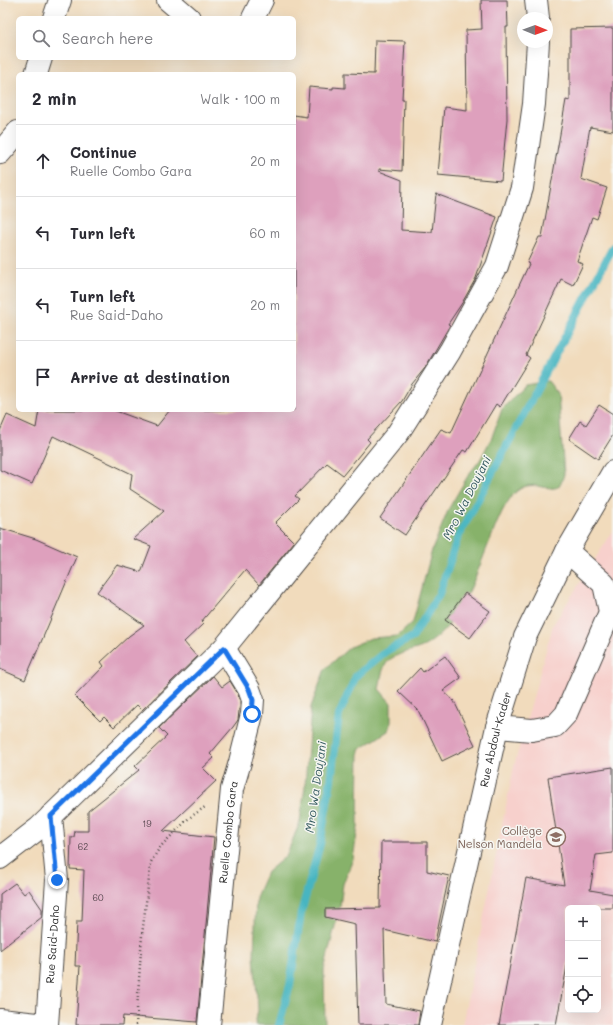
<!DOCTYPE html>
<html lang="en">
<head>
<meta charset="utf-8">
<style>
  :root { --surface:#fff; --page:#f2f2f3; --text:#2b2b33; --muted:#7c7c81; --line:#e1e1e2 }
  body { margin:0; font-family:Mali,sans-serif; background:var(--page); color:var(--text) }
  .controls { position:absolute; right:12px; bottom:12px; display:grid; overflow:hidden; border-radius:6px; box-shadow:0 4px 16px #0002 }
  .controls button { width:36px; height:36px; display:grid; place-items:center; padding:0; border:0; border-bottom:1px solid var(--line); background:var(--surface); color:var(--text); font:20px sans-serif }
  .compass { position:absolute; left:517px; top:12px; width:36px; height:36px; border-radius:50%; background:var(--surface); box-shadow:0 4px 16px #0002; rotate:91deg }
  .stop { position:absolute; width:12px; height:12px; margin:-9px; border:3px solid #1a73e8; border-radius:50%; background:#fff }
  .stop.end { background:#1a73e8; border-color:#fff; box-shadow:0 1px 4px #0008 }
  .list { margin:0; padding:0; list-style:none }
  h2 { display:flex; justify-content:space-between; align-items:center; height:52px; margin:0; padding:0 16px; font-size:17px }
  h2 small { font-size:13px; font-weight:400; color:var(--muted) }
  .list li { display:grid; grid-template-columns:26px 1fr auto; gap:12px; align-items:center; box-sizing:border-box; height:72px; padding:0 16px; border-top:1px solid var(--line) }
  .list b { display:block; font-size:15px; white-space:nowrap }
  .list p { margin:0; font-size:13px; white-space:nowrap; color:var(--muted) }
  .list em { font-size:13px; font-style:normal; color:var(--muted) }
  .icon { flex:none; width:22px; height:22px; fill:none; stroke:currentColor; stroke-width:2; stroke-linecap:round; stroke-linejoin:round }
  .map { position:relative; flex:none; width:613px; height:1025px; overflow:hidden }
  .search { position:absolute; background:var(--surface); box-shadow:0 4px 16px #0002; left:16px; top:16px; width:280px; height:44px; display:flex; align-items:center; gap:10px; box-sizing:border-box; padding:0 14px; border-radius:6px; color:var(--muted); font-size:15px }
  .panel { position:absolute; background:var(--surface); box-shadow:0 4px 16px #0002; left:16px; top:72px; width:280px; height:340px; border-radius:6px }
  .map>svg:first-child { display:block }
  .built { fill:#f7d0cc; fill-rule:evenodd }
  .forest { fill:#87b26a; stroke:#596e4a }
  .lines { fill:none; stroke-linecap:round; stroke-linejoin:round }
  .stream { stroke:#47b5c1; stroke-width:8 }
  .building { fill:#dea0bd }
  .minor-casing { stroke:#494541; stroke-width:24 }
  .path { stroke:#494541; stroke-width:2.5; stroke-dasharray:1 3; stroke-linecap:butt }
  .minor { stroke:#fff; stroke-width:22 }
  .route { stroke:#1a73e8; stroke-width:5 }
  .labels { text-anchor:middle; stroke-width:3; stroke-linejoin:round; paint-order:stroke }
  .number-label { font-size:9px; fill:#584850 }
  .street-label { font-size:11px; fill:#2b2b2b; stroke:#f6f6f2 }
  .education-label { font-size:11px; fill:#785e54; stroke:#f6f6f2; text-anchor:end }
  .water-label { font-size:12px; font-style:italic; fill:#355b60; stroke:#f6f6f2 }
</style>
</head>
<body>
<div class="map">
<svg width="613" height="1025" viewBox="0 0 613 1025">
  <rect width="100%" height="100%" fill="#f6f6f2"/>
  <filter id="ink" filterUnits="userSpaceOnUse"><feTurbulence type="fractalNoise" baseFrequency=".025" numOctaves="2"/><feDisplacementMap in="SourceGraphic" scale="8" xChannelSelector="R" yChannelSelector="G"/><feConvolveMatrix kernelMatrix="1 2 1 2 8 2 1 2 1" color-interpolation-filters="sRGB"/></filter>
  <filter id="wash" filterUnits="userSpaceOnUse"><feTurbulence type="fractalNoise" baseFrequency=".012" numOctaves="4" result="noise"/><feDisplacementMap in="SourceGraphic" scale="16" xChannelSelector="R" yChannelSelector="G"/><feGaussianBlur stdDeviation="0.9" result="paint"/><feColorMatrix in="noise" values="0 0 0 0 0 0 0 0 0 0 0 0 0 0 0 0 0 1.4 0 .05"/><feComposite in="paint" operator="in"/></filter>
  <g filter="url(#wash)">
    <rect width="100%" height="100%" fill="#f1dbbc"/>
    <path class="built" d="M613,531V1025H462L514,766L553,625ZM568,908H598V1010H568Z"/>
    <path class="forest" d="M548,381L558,394L564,474C563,477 562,482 560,485C550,496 531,474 513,495C504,505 498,520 493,533C480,563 471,595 452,621C445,630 437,638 428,644C416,652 391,652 385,666C381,672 381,682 379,689L391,703V724L388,731L359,750L358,827L353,859L343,884L340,906L324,970L325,1025H255L258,1010L254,956L256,897L267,872L286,856L300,822L305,786L311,707L325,669L350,647L371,638L398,636L413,622L432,550L449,508L469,474L480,460L492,437L502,409L525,385Z"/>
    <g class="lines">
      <polyline class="stream" points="279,1025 290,985 301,913 320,844 331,780 339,715 356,676 386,651 413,637 439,594 458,537 613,247"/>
    </g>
    <g id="blocks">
      <g class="building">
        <polygon points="481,0 507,0 508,27 506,27 507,119 501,181 438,175 444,107 467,110 466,30 482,29"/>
        <polygon points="613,28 613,131 590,127 581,179 607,188 597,219 592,217 577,261 583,264 573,285 561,279 526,355 530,358 500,407 496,404 467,452 463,450 405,535 380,518 441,429 451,433 529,264 527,263 539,237 542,237 566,100 570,101 570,29"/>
        <polygon points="375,40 405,41 402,99 404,99 402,171 379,169 379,171 402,180 401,230 432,232 436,194 497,217 476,278 462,303 448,324 450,325 425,368 412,384 402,401 367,439 370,442 343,475 327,463 295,496 299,499 275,523 294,542 259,585 245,570 201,622 203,624 184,642 197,657 142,710 137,705 114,727 104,717 100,721 75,696 104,666 101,662 129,636 144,625 97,592 117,565 141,572 151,546 133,539 164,511 130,489 132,474 53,436 32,484 0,470 0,431 7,415 36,428 39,410 113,410 157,426 170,410 294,410 294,115 307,117 309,87 333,89 333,87 345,88 345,73 374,74"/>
        <polygon points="599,405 613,414 613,435 598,459 569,439 580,421 586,425"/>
        <polygon points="0,528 36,539 77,557 25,680 0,669"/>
        <polygon points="465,593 490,611 470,638 445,620"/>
        <polygon points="445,656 461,678 443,691 454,701 475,745 442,761 418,710 398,691 420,668 423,672"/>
        <polygon points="213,676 222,687 230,681 238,694 240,702 238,720 233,727 210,754 214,758 203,768 216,781 163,831 214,837 197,1022 123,1016 122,1025 76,1025 80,966 75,966 77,921 82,921 84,870 70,869 71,837 74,837 75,831 88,831 88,811 139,770 135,766 167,736 159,728"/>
        <polygon points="613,767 613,853 596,855 590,890 613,894 613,908 568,908 568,961 556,1025 499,1025 526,878 564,885 548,777"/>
        <polygon points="381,842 427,842 427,871 449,876 435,942 384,930 386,1004 420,1011 418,1025 358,1025 355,924 325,917 325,909 380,908"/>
        <polygon points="15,883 24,894 29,890 42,909 42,917 0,950 0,894"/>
      </g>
    </g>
  </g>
  <g filter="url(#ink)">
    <use href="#blocks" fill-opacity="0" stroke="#494541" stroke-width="1"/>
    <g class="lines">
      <defs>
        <g id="minor">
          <polyline points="168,0 189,18"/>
          <polyline points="536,0 538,18"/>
          <polyline points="54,18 60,0"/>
          <polyline points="253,18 262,0"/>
          <polyline points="36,74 41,58"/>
          <polyline points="0,153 18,132"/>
          <polyline points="497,727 532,730 555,726 566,714 610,612 604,584 567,551"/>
          <polyline points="0,858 39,828 224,648 398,433 450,351 497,266 522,188 534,104 538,42"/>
          <polyline points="0,1020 47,1025"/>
          <path id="s1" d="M47,1025L57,880L51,816"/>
          <path id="s2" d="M209,1025L232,789L240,762L252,714L253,700L249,689L224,648"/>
          <path id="s3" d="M430,1025L497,727L525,637L567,551L613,472"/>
        </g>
      </defs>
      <use href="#minor" class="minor-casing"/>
      <polyline class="path" points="136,1025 142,935 151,862 160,847 189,818 205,807"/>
      <use href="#minor" class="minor"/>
    </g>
  </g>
  <g class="lines" filter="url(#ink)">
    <polyline class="route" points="57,880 51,816 224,648 249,689 253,700 252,714"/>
  </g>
  <defs>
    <symbol id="school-ring" viewBox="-11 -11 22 22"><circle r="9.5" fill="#f6f6f2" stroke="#8d6e63" stroke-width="1.5"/><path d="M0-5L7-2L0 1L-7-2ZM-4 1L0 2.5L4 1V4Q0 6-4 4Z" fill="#8d6e63"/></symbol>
  </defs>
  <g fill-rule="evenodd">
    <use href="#school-ring" x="545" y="826" width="22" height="22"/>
  </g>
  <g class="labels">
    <g class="number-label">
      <text x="147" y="827">19</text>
      <text x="83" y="850">62</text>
      <text x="98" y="901">60</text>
    </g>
    <g class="street-label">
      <text dy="4" stroke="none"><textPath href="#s3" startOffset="293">Rue Abdoul-Kader</textPath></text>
      <text dy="4" stroke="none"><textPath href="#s2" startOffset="194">Ruelle Combo Gara</textPath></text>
      <text dy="4" stroke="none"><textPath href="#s1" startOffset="81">Rue Said-Daho</textPath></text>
    </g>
    <g class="education-label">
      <text x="542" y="835">Collège<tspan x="542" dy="13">Nelson Mandela</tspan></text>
    </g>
    <g class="water-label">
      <text transform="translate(467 498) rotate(-63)" y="4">Mro Wa Doujani</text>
      <text transform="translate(316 787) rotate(-82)" y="4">Mro Wa Doujani</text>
    </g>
  </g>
</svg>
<div class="controls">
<button>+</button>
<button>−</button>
<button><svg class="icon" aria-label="locate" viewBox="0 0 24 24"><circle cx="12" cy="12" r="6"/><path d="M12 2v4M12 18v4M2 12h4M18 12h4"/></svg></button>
</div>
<svg class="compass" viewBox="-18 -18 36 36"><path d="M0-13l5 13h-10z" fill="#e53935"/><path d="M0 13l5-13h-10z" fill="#7c7c81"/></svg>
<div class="stop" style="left:252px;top:714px"></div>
<div class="stop end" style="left:57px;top:880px"></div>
<div class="search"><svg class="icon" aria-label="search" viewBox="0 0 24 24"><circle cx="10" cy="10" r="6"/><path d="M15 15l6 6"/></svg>Search here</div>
<section class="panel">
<h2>2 min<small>Walk · 100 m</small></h2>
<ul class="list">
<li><svg class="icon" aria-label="ahead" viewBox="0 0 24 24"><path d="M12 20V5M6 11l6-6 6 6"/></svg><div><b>Continue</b><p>Ruelle Combo Gara</p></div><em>20 m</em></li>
<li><svg class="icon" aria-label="left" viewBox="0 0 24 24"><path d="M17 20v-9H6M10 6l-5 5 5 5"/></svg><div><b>Turn left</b></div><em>60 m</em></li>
<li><svg class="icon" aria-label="left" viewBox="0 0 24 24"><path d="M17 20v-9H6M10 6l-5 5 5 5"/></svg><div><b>Turn left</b><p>Rue Said-Daho</p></div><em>20 m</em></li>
<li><svg class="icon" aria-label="arrive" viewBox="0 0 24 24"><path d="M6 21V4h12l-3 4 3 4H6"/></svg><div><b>Arrive at destination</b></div></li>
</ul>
</section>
</div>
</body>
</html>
